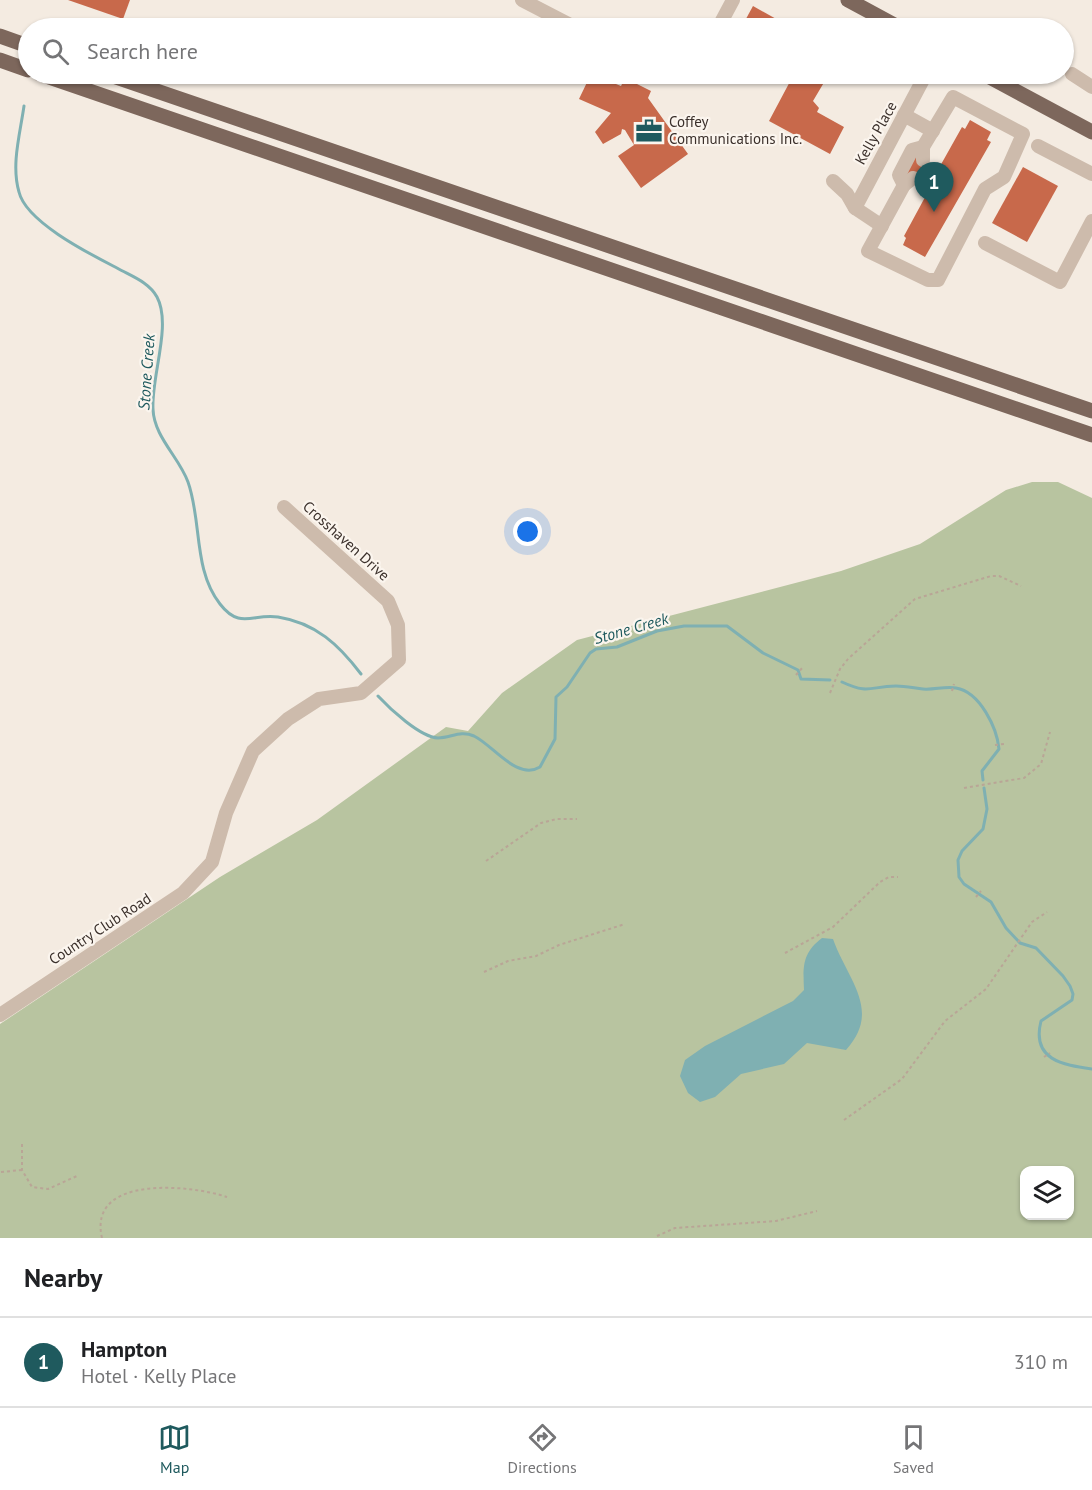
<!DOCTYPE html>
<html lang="en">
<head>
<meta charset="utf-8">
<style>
  :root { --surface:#fff; --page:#f6f6f6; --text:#202124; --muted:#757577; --line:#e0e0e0; --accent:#1f5a5e }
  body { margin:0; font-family:"PT Sans",sans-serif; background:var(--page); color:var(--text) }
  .controls { position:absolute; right:18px; bottom:18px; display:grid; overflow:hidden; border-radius:12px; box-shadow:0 2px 4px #0004 }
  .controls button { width:54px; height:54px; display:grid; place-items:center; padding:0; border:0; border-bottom:2px solid var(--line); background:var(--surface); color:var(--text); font:30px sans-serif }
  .you { position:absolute; left:528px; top:532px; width:21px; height:21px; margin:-15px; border:4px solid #fff; border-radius:50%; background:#1a73e8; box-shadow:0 0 0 9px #1a73e833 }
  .badge { display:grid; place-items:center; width:39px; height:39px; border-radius:50%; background:var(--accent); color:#fff; font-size:20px; font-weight:700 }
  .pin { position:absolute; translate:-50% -50px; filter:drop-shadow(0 2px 3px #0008) }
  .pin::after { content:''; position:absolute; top:32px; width:21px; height:18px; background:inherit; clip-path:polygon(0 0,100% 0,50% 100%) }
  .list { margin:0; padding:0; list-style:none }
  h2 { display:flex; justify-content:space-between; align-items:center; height:78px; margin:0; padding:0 24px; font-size:26px }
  h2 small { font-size:20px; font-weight:400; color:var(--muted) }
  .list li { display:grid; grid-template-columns:39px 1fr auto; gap:18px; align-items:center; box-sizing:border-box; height:90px; padding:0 24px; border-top:2px solid var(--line) }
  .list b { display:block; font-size:22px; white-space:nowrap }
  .list p { margin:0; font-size:20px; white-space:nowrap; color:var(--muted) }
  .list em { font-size:20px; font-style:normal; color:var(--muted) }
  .icon { flex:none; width:33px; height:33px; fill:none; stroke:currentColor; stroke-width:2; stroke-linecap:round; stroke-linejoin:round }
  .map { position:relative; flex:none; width:1092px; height:1238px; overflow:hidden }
  .search { position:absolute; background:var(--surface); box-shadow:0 2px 4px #0004; left:18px; right:18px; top:18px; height:66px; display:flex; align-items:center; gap:15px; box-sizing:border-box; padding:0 21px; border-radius:33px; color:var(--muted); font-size:22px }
  .sheet { height:168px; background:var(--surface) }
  nav { display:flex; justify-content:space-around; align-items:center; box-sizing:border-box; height:84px; border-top:2px solid var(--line); background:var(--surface); font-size:16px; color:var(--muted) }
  nav a { display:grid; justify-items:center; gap:3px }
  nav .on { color:var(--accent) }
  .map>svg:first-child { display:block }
  .green { fill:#b8c4a0; fill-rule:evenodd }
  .water { fill:#7fb0b2 }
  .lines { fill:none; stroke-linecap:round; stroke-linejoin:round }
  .stream { stroke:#7fb0b2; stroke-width:3 }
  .building { fill:#c8694b }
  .path { stroke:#b9a596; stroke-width:2; stroke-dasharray:3 3; stroke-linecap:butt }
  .minor { stroke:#cdbbac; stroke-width:14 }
  .major { stroke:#7d675c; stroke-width:15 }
  .labels { text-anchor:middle; stroke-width:4.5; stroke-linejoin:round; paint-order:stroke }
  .poi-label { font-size:15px; fill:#3b302b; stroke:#fbf5ee; text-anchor:start }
  .street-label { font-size:15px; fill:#3b302b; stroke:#fbf5ee }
  .water-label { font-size:16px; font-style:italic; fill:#1f5a5e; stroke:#fbf5ee }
</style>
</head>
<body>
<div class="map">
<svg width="1092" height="1238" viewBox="0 0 1092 1238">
  <rect width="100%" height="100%" fill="#f4ebe1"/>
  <path class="green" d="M1032,482H1058L1092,498V1238H0V1024L220,877L317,820L446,727L468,731L502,693L577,640L841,571L920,544L1006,490ZM1024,1170H1070V1216H1024Z"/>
  <path class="water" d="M822,938L833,939C848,981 882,1010 846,1050L807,1043L784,1064L741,1074L715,1097L700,1102L688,1093L680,1076L685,1060L705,1046L793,1001L804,990C803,967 802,953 822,938Z"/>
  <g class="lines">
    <g class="stream">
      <path d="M24,106C20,134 11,165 19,192C26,222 90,254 117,268C131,276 149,282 157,297C172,325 151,377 153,409C154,437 179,457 188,482C202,521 193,570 220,604C240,630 253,613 278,617C316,623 339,645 361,674"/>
      <path d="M842,682C870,695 870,686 896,686C905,686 914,688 923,689C934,690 945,686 956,688C980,692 997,728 999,749L982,771L983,780"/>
      <path d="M378,696C390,709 420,737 438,738C451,738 460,730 474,736C493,745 517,781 540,767L555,739L556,697L567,687L590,653L596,649L617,647L657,631L684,626H727L763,653L798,670L801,679L830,680"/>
      <path d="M984,788L987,809L983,829L962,851L958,860L959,877L964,884L991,902L1006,928L1020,943L1036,948L1063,976L1070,986L1073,994L1072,1000L1041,1021C1031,1060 1063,1065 1092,1069"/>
    </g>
  </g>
  <g class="building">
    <polygon points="68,0 130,0 123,19"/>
    <polygon points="753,6 778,20 773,28 741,28"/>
    <polygon points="591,74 621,86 625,78 651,91 648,98 688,154 641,188 618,156 634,145 625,130 622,129 621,134 603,144 595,132 611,113 579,99"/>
    <polygon points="724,74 749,74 743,84"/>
    <polygon points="794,74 829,74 813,101 819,108 817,112 844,127 830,154 769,121"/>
    <polygon points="970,120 991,132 987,140 991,142 925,257 903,245 906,238 904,236 930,188 905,174 915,155 939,168 962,127 965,129"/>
    <polygon points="1023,167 1058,186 1027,242 992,223"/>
  </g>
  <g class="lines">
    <g class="path">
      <polyline points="796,675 803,667"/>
      <polyline points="952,691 954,684"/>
      <polyline points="830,693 840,669 848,659 915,599 991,576 999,576 1021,586"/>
      <polyline points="995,745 1004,744"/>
      <polyline points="964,788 1024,778 1041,764 1050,732"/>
      <polyline points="486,861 541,823 557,819 577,819"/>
      <polyline points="976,897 981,891"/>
      <polyline points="785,953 833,927 880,882 889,877 898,877"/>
      <polyline points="484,972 508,961 536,956 559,945 625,924"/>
      <polyline points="1044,1057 1050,1053"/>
      <polyline points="844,1120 902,1079 945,1021 986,989 1032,922 1047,912"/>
      <polyline points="22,1144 22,1170 32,1187 48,1189 77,1176"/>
      <polyline points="1,1172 22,1170"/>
      <polyline points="657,1236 675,1228 776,1221 817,1211"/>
      <path d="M102,1238C87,1174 192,1185 227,1197"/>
    </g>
    <g class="minor">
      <polyline points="522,0 576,28"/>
      <polyline points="718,28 733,0"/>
      <polyline points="670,74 675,74"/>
      <polyline points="1072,74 1092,87"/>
      <polyline points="904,115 933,131"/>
      <polyline points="1038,146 1092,174"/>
      <polyline points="913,178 904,185 868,251 928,280 938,280 985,189 1004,177 1023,134 953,97 923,147 923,160"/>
      <polyline points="833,181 847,194 855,208 882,226"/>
      <polyline points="904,185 899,175 912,150 923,147"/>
      <polyline points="855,208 926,74"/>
      <polyline points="985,243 1060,282 1092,221"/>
      <polyline points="0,1015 183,893 212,862 226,813 253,751 288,719 319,699 361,693 399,660 398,625 388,601 284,507"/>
    </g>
    <g class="major">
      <polyline points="848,0 900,28"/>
      <polyline points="0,36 28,46"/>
      <polyline points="0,60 28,70"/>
      <polyline points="40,74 1092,435"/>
      <polyline points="107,74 1092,411"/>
      <polyline points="984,74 1092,132"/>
    </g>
  </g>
  <defs>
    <symbol id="office-bare" viewBox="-9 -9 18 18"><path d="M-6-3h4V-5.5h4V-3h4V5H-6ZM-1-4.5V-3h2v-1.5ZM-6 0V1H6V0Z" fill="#1f5a5e" stroke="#fbf5ee" stroke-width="2.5" paint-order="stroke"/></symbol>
  </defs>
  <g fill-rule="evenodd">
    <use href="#office-bare" x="630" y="112" width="38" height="38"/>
  </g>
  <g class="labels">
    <g class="poi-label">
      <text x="669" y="127">Coffey<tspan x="669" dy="17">Communications Inc.</tspan></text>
    </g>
    <g class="street-label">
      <text transform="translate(876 133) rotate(-61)" y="5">Kelly Place</text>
      <text transform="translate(346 541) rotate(42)" y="5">Crosshaven Drive</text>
      <text transform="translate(100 929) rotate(-33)" y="5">Country Club Road</text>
    </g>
    <g class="water-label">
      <text transform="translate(146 372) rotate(-86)" y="6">Stone Creek</text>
      <text transform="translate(631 628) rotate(-16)" y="6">Stone Creek</text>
    </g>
  </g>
</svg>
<div class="controls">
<button><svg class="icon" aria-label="layers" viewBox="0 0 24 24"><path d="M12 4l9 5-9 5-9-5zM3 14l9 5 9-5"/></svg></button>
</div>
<div class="you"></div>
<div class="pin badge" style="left:934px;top:212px">1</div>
<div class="search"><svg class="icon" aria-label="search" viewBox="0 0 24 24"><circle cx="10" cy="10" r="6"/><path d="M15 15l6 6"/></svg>Search here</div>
</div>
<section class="sheet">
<h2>Nearby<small></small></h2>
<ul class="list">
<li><span class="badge">1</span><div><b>Hampton</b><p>Hotel · Kelly Place</p></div><em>310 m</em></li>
</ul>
</section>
<nav>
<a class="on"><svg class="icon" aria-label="map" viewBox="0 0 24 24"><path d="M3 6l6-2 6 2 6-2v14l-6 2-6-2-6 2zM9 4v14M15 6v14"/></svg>Map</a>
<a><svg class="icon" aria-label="directions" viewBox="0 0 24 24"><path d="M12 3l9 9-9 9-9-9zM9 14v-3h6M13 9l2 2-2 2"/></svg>Directions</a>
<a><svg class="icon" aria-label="saved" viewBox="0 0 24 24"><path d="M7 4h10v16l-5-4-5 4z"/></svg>Saved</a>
</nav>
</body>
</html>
